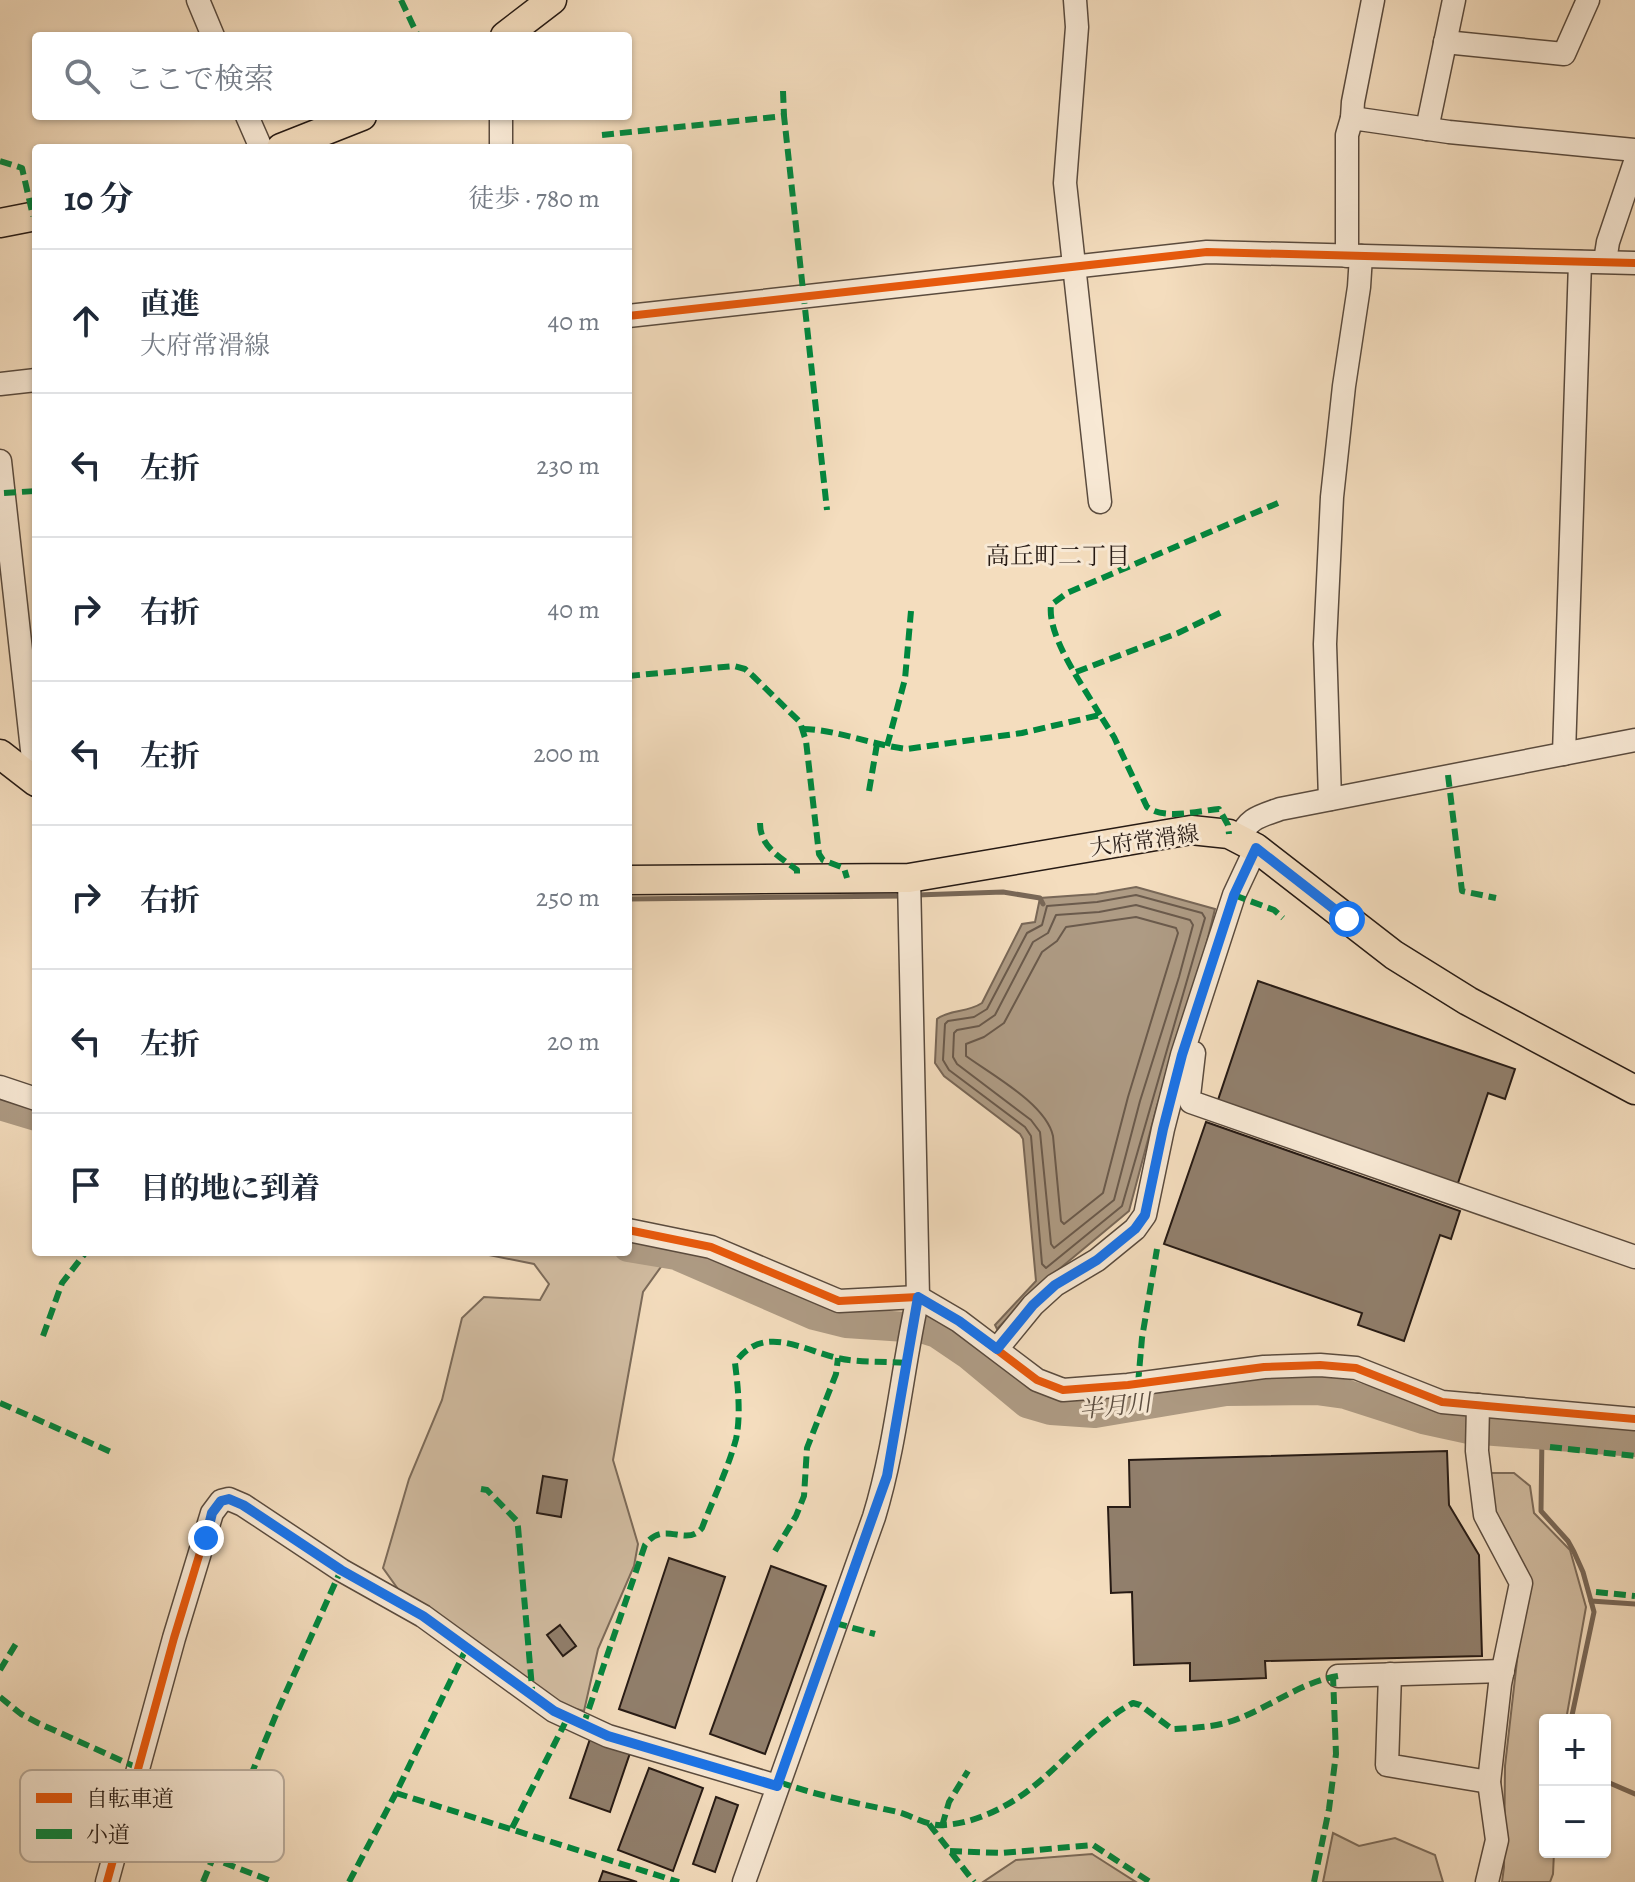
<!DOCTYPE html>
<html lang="ja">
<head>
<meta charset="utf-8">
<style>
  :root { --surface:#fff; --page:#f6f6f7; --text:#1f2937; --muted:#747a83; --line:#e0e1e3 }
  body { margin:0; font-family:Alegreya,"Noto Serif JP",serif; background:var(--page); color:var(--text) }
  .controls { position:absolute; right:24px; bottom:24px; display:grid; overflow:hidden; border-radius:8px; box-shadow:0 2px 6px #0004 }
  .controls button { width:72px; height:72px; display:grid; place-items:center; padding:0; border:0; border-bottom:2px solid var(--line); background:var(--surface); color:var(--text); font:40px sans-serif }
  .stop { position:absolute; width:24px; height:24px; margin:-18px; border:6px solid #1a73e8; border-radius:50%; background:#fff }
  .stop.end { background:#1a73e8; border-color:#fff; box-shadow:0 2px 8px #0008 }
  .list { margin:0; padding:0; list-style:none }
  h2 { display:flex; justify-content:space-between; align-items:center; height:104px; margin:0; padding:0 32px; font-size:34px }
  h2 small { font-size:26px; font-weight:400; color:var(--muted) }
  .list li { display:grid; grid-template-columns:52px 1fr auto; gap:24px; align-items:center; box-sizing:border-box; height:144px; padding:0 32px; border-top:2px solid var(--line) }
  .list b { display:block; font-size:30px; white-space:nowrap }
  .list p { margin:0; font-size:26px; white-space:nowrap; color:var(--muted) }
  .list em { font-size:26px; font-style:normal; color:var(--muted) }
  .icon { flex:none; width:44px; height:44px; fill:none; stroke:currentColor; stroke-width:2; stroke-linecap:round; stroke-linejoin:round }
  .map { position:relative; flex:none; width:1635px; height:1882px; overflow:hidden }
  .search { position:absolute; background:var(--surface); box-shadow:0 2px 6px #0004; left:32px; top:32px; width:600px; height:88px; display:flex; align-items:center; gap:20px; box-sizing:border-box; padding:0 28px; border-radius:8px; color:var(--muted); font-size:30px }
  .panel { position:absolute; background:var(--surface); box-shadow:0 2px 6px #0004; left:32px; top:144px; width:600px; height:1112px; border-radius:8px }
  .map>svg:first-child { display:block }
  .green { fill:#d1bca1; stroke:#7c6b5a; stroke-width:2 }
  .water { fill:#ae9b84; stroke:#786757; stroke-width:2 }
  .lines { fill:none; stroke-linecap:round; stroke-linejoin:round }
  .shore { stroke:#6a5a4c; stroke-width:2 }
  .stream { stroke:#786757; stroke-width:5 }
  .river { stroke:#ae9b84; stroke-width:30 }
  .building { fill:#917f6c; stroke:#261a14; stroke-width:2 }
  .minor-casing { stroke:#5a4b3e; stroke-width:25 }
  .major-casing { stroke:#261a14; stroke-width:31 }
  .minor { stroke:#f8e9d5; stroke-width:22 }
  .major { stroke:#f4ddbe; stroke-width:28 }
  .quiet { stroke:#00873e; stroke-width:6; stroke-dasharray:12 6; stroke-linecap:butt }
  .cycleway-casing { stroke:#f8e9d5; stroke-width:13 }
  .cycleway { stroke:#e8590c; stroke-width:8 }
  .route { stroke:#1a73e8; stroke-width:10 }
  .labels { text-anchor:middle; stroke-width:6; stroke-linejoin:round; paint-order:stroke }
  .street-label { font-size:22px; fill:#261a14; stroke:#f8e9d5 }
  .neighbourhood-label { font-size:24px; fill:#261a14; stroke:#f8e9d5 }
  .water-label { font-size:24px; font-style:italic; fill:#5c4e41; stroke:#f8e9d5 }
  .key { fill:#f8e9d5; stroke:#b9ab9b; stroke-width:2 }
  .key-label { font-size:22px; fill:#261a14 }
</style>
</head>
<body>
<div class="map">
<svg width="1635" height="1882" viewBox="0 0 1635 1882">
  <rect width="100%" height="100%" fill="#f4ddbe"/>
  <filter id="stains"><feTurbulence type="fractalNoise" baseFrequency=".0025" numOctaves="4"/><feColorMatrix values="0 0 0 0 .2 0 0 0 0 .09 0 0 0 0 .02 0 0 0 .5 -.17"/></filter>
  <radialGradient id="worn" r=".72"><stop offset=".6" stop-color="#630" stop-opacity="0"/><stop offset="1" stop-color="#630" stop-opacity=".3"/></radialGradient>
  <g class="green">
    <polygon points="628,1251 668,1257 643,1292 613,1460 638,1544 634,1566 598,1649 584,1711 560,1705 403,1596 383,1568 409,1479 442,1400 462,1318 484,1297 540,1300 549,1284 534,1264 474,1252"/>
    <polygon points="1488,1473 1514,1473 1530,1486 1534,1513 1570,1550 1586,1607 1566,1720 1545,1720 1545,1852 1554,1852 1553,1874 1550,1882 1502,1882 1504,1867 1505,1766 1526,1582 1495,1512"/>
    <polygon points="1333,1833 1359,1846 1395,1838 1435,1855 1443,1882 1323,1882"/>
    <polygon points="1092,1854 1136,1882 983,1882 1016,1860"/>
  </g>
  <path class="water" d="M1136,887L1215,909L1197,982L1157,1106L1129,1211L1040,1285L997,1329L995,1325L1036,1281L1023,1139L1020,1134L944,1076L935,1063L937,1019C950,1009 967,1013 982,1003L1022,924L1035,922L1040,898L1096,894Z"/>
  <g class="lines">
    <g class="shore">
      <polygon points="1136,895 1202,913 1205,918 1122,1206 1046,1268 1042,1264 1031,1136 1025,1127 949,1070 943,1060 945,1024 948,1021 974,1017 987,1009 1027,933 1042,925 1047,906 1097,902"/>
      <polygon points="1136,905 1190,920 1193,925 1179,977 1140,1101 1114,1200 1054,1248 1051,1244 1040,1132 1031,1120 957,1064 953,1057 954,1033 957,1030 979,1026 995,1015 1033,942 1048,933 1056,915 1099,912"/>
      <path d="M1136,917L1176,928L1178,933L1128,1097L1103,1193L1064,1224L1061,1221L1053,1136C1046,1104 992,1075 966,1056V1044L984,1037L1004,1023L1042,952L1057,941L1066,927Z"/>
    </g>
    <g class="stream">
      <polyline points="917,895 1003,892 1040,898 1043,904"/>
      <polyline points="628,899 903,896"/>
      <polyline points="1542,1434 1541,1511 1568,1541 1574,1552 1583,1572 1594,1612 1571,1720"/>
      <polyline points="1591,1601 1635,1604"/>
      <polyline points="1605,1781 1635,1794"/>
    </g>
    <g class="river">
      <polyline points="0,1105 36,1116"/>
      <polyline points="628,1247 676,1255 814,1315 846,1323 921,1328 937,1333 968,1354 1027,1403 1051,1410 1095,1413 1226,1391 1316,1390 1345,1394 1423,1419 1469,1429 1635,1442"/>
    </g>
  </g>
  <g class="building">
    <polygon points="1258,981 1515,1069 1505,1099 1488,1093 1457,1186 1217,1103"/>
    <polygon points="1206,1122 1460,1211 1451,1239 1440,1235 1404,1341 1358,1325 1362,1313 1164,1244"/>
    <polygon points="1447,1451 1449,1505 1479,1555 1482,1656 1265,1661 1266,1678 1190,1681 1190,1663 1134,1665 1132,1592 1111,1593 1108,1507 1130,1507 1129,1460"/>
    <polygon points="543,1476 567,1480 561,1517 537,1513"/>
    <polygon points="669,1558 725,1577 675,1728 619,1709"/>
    <polygon points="771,1566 826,1586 765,1754 710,1734"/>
    <polygon points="560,1625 576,1646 563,1656 547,1635"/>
    <polygon points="590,1739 630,1753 610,1812 570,1798"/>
    <polygon points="649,1768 703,1788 673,1871 618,1850"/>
    <polygon points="716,1797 738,1805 715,1872 693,1864"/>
    <polygon points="603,1871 637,1882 599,1882"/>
  </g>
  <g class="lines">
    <defs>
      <g id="minor">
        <polyline points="198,0 213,36"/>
        <polyline points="1075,0 1077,27 1065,183 1100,502"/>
        <polyline points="1445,42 1564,54 1588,0"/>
        <polyline points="247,116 261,148"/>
        <polyline points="501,116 501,148"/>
        <polyline points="1352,118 1353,102 1373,0"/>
        <polyline points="1427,129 1454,0"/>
        <polyline points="1347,256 1347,135 1352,118 1449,132 1635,150"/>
        <polyline points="1605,261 1608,242 1635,162"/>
        <polyline points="628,316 1207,252 1635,263"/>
        <polyline points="0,384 36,380"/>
        <polyline points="0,461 33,759 27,776"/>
        <polyline points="1564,754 1580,262"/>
        <polyline points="1330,799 1325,644 1332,497 1344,386 1359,287 1361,256"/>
        <path d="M1240,839C1247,818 1261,816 1280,809L1635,740"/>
        <polyline points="1194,1053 1189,1096 1191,1102 1635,1257"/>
        <polyline points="0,1087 36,1099"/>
        <polyline points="628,1230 711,1247 839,1301 918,1297 959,1321 1037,1380 1063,1390 1128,1385 1264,1367 1320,1365 1356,1368 1442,1402 1635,1419"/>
        <polyline points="997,1349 1033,1305 1055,1285 1097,1260 1135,1229 1145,1215 1163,1129 1182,1055 1234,895 1256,848"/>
        <polyline points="1478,1405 1477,1451 1485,1515 1521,1583 1500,1684 1489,1782 1497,1840 1487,1882"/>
        <polyline points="1390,1674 1387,1765 1489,1782"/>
        <polyline points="1338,1676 1503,1671"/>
        <polyline points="107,1882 174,1638 212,1513 221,1501 229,1499 243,1505 341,1570 423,1616 554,1711 608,1736 777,1786"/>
        <path d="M744,1882L874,1517C896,1445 902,1370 918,1297L909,878"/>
      </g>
      <g id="major">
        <polyline points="505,36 552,0"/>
        <polyline points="281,148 362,116"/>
        <polyline points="0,223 36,216"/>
        <polyline points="0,754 36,782"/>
        <polyline points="628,880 909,878 1191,830 1229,834 1256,848 1394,955 1468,1001 1635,1090"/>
      </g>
    </defs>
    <use href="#minor" class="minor-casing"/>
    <use href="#major" class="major-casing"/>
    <use href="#minor" class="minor"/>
    <use href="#major" class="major"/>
    <g class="quiet">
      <polyline points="401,0 418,36"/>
      <polyline points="783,91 784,116"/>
      <polyline points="602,135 784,116 827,510"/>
      <polyline points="0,161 22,168 33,216"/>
      <polyline points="4,493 36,491"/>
      <polyline points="1076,672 1178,633 1224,611"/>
      <polyline points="628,676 734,666 745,669 753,676 800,722 806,741 819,854 823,860 844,868 847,878"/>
      <path d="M1100,715C1084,687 1047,637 1051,605L1067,593L1278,503"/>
      <path d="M803,729C839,730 872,745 907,749L1022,733L1100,715L1114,737L1147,807C1164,820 1198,811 1219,809L1228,825L1229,834"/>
      <polyline points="887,746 905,679 911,611"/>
      <polyline points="1448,775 1462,891 1496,898"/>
      <polyline points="869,791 877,744"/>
      <path d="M760,823C760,847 780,857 797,870V878"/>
      <polyline points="1234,895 1274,910 1283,918"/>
      <polyline points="43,1336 62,1283 86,1252"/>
      <polyline points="1138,1384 1142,1338 1157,1249"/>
      <polyline points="0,1403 111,1452"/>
      <polyline points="1550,1447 1635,1456"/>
      <polyline points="481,1489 487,1490 517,1521 518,1527 532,1688 529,1692"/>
      <polyline points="775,1551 796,1516 804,1496 807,1448 836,1374 838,1358"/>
      <polyline points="1596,1592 1635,1596"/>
      <polyline points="835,1623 875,1634"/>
      <polyline points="467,1647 396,1793 679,1882"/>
      <polyline points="0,1670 17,1642"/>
      <polyline points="0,1697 21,1714 38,1723 138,1768"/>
      <path d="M583,1726L645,1545C664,1519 686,1548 702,1528C713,1499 728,1469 736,1439C741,1416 738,1387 735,1363C763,1323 802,1350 838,1358C859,1363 885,1361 907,1363"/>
      <path d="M779,1782C818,1796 857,1803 898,1812C913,1816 929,1827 945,1825C974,1823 1006,1808 1029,1790C1064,1763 1094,1724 1133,1703L1140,1705L1172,1729C1195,1728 1219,1727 1240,1718C1273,1705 1302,1682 1338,1676"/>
      <polyline points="123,1824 274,1882"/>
      <polyline points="929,1824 974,1882"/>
      <polyline points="942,1826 949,1802 968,1771"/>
      <polyline points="512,1828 568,1717"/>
      <polyline points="950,1851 1002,1853 1093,1845 1150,1882"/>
      <polyline points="216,1859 278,1710 341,1570"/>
      <polyline points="203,1882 213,1858"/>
      <polyline points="349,1882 396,1793"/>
      <polyline points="1314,1882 1329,1809 1336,1754 1333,1676"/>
    </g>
    <defs>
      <g id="cycleway">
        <polyline points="628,316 1207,252 1635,263"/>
        <polyline points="628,1230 711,1247 839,1301 918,1297 959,1321 1037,1380 1063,1390 1128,1385 1264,1367 1320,1365 1356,1368 1442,1402 1635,1419"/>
        <polyline points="107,1882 174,1638 212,1513 221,1501 229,1499 243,1505 341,1570 423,1616 554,1711 608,1736 777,1786"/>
      </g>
    </defs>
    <use href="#cycleway" class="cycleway-casing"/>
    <use href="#cycleway" class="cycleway"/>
  </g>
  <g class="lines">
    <polyline class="route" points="206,1538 212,1513 221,1501 229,1499 243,1505 341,1570 423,1616 554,1711 608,1736 777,1786 887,1476 918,1297 959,1321 997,1349 1033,1305 1055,1285 1097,1260 1135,1229 1145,1215 1163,1129 1182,1055 1234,895 1256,848 1347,919"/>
  </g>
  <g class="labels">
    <g class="street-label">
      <text transform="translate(1144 840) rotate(-8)" y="8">大府常滑線</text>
    </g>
    <g class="neighbourhood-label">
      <text x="1058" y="564">高丘町二丁目</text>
    </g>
    <g class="water-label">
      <text transform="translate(1115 1406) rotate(-6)" y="8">半月川</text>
    </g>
  </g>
  <rect x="20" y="1770" width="264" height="92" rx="12" class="key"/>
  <rect x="36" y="1793" width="36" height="10" fill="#e8590c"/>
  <rect x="36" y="1829" width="36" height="10" fill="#00873e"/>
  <g class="key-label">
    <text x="86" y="1806">自転車道</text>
    <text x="86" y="1842">小道</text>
  </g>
  <rect width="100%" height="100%" filter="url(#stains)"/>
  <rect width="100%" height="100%" fill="url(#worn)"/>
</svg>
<div class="controls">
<button>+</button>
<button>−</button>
</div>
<div class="stop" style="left:1347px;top:919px"></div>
<div class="stop end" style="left:206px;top:1538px"></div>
<div class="search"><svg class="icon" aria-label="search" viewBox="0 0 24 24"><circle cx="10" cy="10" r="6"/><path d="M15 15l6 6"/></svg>ここで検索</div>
<section class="panel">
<h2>10 分<small>徒歩 · 780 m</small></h2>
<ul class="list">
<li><svg class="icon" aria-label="ahead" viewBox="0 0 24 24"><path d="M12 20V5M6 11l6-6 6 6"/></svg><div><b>直進</b><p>大府常滑線</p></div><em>40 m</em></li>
<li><svg class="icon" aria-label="left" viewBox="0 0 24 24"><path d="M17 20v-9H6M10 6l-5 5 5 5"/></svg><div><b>左折</b></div><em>230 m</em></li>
<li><svg class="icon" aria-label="right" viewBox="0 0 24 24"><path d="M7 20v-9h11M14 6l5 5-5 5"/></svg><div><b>右折</b></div><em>40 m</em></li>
<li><svg class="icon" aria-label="left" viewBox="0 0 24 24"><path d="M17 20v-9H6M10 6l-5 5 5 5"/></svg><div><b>左折</b></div><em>200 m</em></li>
<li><svg class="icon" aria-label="right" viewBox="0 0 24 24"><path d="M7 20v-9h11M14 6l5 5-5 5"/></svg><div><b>右折</b></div><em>250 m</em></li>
<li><svg class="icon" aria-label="left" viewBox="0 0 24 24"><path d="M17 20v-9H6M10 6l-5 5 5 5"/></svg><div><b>左折</b></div><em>20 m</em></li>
<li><svg class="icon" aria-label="arrive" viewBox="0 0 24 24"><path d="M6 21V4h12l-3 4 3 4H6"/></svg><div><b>目的地に到着</b></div></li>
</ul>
</section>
</div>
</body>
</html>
